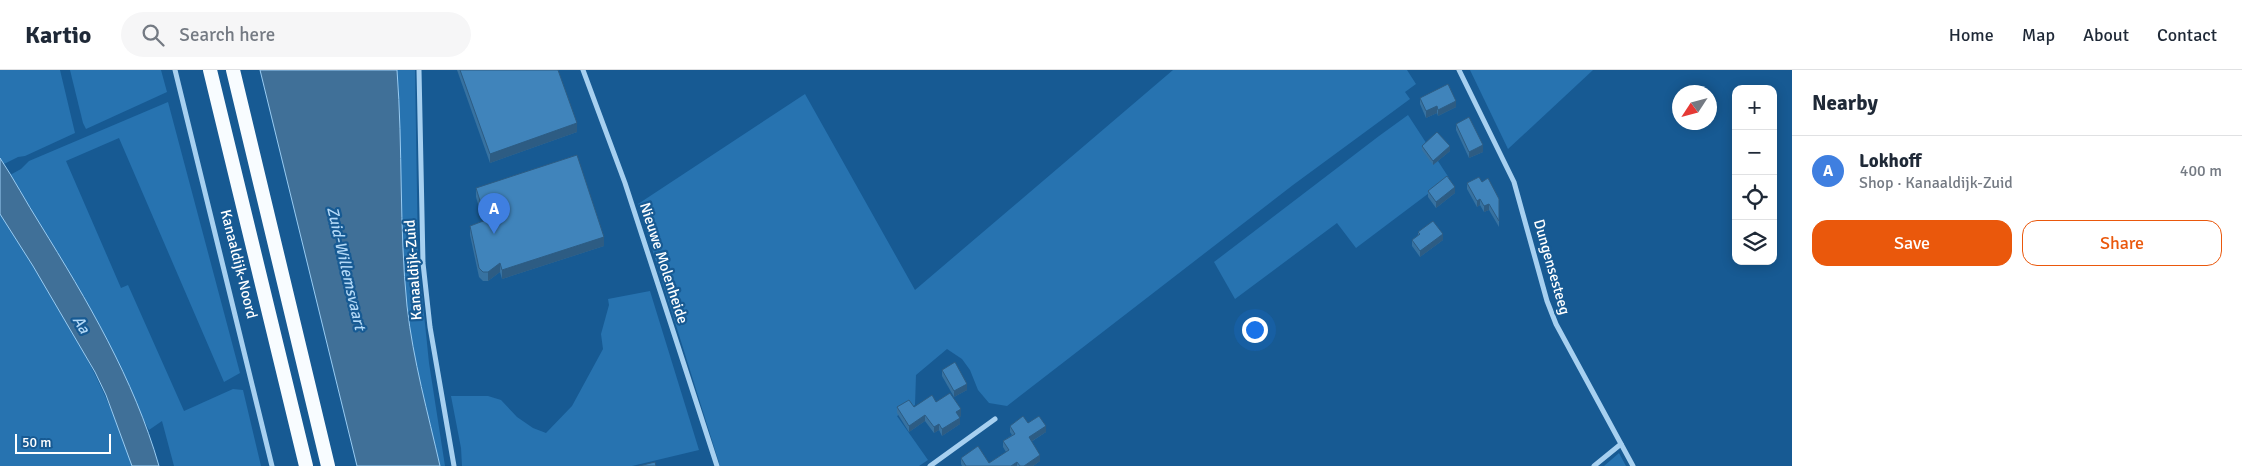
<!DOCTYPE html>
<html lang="en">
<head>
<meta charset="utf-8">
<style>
  :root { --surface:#fff; --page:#f6f6f7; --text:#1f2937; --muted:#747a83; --line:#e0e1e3; --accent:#ea580c }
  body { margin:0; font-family:Signika,sans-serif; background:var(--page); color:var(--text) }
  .controls { position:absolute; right:15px; top:15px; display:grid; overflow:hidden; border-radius:10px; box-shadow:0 2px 12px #0003 }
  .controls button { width:45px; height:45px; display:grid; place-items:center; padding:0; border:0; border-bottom:1px solid var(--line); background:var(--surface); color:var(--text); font:25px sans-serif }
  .compass { position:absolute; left:1672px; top:15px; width:45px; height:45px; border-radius:50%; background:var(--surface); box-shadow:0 2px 12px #0003; rotate:234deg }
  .scale { position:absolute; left:15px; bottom:12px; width:96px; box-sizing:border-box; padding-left:5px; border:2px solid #fff; border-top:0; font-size:14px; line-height:18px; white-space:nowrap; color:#fff; -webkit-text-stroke:4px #175a93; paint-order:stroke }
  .you { position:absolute; left:1254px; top:259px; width:18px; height:18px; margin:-12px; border:4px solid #fff; border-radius:50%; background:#1a73e8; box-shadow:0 0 0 8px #1a73e833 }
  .badge { display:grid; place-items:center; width:32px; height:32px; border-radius:50%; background:var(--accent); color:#fff; font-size:16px; font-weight:700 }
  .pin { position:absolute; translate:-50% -41px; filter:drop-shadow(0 1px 2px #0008) }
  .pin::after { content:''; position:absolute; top:26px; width:18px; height:15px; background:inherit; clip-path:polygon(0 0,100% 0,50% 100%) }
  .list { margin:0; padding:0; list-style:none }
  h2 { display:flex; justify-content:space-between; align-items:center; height:65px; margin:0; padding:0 20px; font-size:21px }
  h2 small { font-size:16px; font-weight:400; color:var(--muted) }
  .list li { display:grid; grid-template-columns:32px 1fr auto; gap:15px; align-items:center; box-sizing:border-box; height:70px; padding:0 20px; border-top:1px solid var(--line) }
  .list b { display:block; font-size:19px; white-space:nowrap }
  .list p { margin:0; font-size:16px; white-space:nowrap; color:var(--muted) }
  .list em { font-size:16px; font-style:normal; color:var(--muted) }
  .actions { display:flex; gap:10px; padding:15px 20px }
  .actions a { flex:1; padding:11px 0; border:1px solid var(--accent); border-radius:15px; text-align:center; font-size:18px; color:var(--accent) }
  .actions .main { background:var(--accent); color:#fff }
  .icon { flex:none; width:28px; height:28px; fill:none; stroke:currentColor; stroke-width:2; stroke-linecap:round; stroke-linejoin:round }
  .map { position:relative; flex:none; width:1792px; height:396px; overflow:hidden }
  header { display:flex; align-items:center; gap:30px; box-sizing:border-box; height:70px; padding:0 25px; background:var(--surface); border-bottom:1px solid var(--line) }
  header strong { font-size:24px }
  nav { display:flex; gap:28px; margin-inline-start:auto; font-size:18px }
  .search { width:350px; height:45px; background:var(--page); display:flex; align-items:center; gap:12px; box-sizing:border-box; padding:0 18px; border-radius:28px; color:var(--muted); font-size:19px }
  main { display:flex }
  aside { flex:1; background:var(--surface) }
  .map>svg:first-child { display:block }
  .green { fill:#2773b0 }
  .water { fill:#407098; stroke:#99ccf3 }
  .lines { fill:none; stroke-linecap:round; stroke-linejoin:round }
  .minor { stroke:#a7d0f0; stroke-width:5 }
  .trunk { stroke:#f8fcff; stroke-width:14 }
  .wall { fill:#3772a1 }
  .shaded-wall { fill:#2d5c83 }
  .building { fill:#4084bb; stroke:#2d5c83 }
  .labels { text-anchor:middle; stroke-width:4.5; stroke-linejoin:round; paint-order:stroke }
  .street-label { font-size:15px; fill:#fff; stroke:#175a93 }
  .water-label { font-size:16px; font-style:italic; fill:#b3d9f7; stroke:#175a93 }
</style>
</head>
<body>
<header>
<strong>Kartio</strong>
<div class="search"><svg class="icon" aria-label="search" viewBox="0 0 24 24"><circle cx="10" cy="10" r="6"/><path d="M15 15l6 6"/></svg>Search here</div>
<nav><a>Home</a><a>Map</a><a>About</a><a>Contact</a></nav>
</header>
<main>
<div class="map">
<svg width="1792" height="396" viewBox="0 0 1792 396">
  <rect width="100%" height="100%" fill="#175a93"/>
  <g class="green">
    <polygon points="0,0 60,0 75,63 25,86 18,87 4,94 0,88"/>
    <polygon points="70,0 161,0 167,22 86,59 83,53"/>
    <path d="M397,0H415L418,185L429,293L445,396H440C428,343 413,290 407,236C399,158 403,78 397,0Z"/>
    <polygon points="1173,0 1407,0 1416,14 1405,22 1410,29 1293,115 1007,336 989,333 978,320 970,300 962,289 947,279 916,305 915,335 897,346 928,390 919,396 720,396 638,134 805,24 915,220"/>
    <polygon points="1470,0 1593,0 1508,79"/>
    <polygon points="168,32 240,303 224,312 119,68 66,91 121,218 128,215 184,341 233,319 243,320 261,396 174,396 162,351 149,360 34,145 10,105 21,99 29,91"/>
    <polygon points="1408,45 1449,108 1356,178 1337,153 1235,229 1214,192 1379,66"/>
    <path d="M0,144C52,224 103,304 132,396H0Z"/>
    <polygon points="650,221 699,380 632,396 462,396 461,378 451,326 488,326 501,330 517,347 533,358 546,363 572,336 603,279 601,264 609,235 608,229"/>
    <polygon points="1619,383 1626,396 1604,396"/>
  </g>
  <g class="water">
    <path d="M260,0H397C403,78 399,158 407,236C413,290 428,343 440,396H357Z"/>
    <path d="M0,88C14,109 26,132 40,154C87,230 134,309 159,396H132L106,325L95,302L33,196L0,144Z"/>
  </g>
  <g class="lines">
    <g class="minor">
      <polyline points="175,0 272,396"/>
      <polyline points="419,0 423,193 430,257 454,396"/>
      <polyline points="583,0 625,113 717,396"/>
      <polyline points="1459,0 1514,112 1547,231 1556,254 1633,396"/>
      <polyline points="930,396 995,349"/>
      <polyline points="1594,396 1621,374"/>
    </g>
    <g class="trunk">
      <polyline points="210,0 306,396"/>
      <polyline points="233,0 328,396"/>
    </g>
  </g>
  <g class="wall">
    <polygon points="457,0 558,0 577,62 490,93"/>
    <polygon points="1420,28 1456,37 1438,46 1437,43 1426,48 1420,34"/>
    <polygon points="1456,54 1483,82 1469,88 1456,60"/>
    <polygon points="1422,76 1450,81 1433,95 1422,80"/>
    <polygon points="1467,113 1499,129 1499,157 1489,140 1484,142 1480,135 1477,137 1467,119"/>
    <polygon points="476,118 604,176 502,209 500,202 488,211 483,211 479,207 470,165 470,156 483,151 476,127"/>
    <polygon points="1428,121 1455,123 1436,138 1428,127"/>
    <polygon points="1418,162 1443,170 1420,187 1412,176 1412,170 1418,165"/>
    <polygon points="942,300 967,320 954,327 942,306"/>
    <polygon points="936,332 961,346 959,347 960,354 942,366 939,360 934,363 925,351 909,362 897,343 897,337 914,337"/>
    <polygon points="1028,353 1046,362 1031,372 1040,391 1033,396 962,396 961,394 961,388 989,393 1006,382 1003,377 1003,371 1012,365 1010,362 1010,356"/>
  </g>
  <g class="shaded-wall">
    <polygon points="1456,31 1456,37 1438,46 1438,40"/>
    <polygon points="1437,36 1437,43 1426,48 1426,41"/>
    <polygon points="577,53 577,62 490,93 490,84"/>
    <polygon points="1483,75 1483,82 1469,88 1469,82"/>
    <polygon points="1450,76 1450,81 1433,95 1433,91"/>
    <polygon points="1455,117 1455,123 1436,138 1436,132"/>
    <polygon points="1480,129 1480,135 1477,137 1477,131"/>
    <polygon points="1489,134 1489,140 1484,142 1484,136"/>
    <polygon points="1443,164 1443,170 1420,187 1420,181"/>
    <polygon points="604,167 604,176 502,209 502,200"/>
    <polygon points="500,193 500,202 488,211 488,202"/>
    <polygon points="967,314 967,320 954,327 954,321"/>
    <polygon points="961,339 961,346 956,349 956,342"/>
    <polygon points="925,345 925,351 909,362 909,356"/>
    <polygon points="960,348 960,354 942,366 942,359"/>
    <polygon points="939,354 939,360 934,363 934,357"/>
    <polygon points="1046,356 1046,362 1029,373 1029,367"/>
    <polygon points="1040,385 1040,391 1033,396 1024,396"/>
    <polygon points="1017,392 1017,396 1011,396"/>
  </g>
  <g class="building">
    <polygon points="460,0 558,0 577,53 490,84"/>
    <polygon points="1448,14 1456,31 1438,40 1437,36 1426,41 1420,28"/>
    <polygon points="1469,47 1483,75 1469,82 1456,54"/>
    <polygon points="1437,62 1450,76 1433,91 1422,76"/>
    <polygon points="577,85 604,167 502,200 500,193 488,202 483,202 479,198 470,156 486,150 476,118"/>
    <polygon points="1447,106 1455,117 1436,132 1428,121"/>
    <polygon points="1479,107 1482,112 1488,108 1499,129 1499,151 1489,134 1484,136 1480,129 1477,131 1467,113"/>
    <polygon points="1433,151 1443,164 1420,181 1412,170 1420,164 1418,162"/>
    <polygon points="955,292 967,314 954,321 942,300"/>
    <polygon points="950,323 961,339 956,342 960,348 942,359 939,354 934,357 925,345 909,356 897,337 909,330 914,337 932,325 936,332"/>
    <polygon points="1023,346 1028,353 1039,346 1046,356 1029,367 1040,385 1024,396 1020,396 1017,392 1011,396 966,396 961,388 978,376 989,393 1009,380 1003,371 1015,364 1010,356"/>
    <polygon points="655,392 656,396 639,396"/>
  </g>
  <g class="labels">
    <g class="street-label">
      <text transform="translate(664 193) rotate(72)" y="5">Nieuwe Molenheide</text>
      <text transform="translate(239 194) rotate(76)" y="5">Kanaaldijk-Noord</text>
      <text transform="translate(1552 197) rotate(74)" y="5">Dungensesteeg</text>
      <text transform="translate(413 200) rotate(-94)" y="5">Kanaaldijk-Zuid</text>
    </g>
    <g class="water-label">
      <text transform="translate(347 198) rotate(77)" y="6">Zuid-Willemsvaart</text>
      <text transform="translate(82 254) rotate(59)" y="6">Aa</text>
    </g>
  </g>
</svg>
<div class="controls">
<button>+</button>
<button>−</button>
<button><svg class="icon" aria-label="locate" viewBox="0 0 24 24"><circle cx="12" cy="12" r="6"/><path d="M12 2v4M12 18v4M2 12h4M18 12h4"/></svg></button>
<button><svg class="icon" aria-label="layers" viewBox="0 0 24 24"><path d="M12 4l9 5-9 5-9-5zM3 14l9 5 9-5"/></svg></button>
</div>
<svg class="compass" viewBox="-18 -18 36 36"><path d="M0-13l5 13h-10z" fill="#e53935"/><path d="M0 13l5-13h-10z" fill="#747a83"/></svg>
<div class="scale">50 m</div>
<div class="you"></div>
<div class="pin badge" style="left:494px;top:164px;background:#3f7fe0">A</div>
</div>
<aside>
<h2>Nearby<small></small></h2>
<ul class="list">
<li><span class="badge" style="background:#3f7fe0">A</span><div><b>Lokhoff</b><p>Shop · Kanaaldijk-Zuid</p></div><em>400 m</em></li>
</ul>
<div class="actions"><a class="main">Save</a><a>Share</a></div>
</aside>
</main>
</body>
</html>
